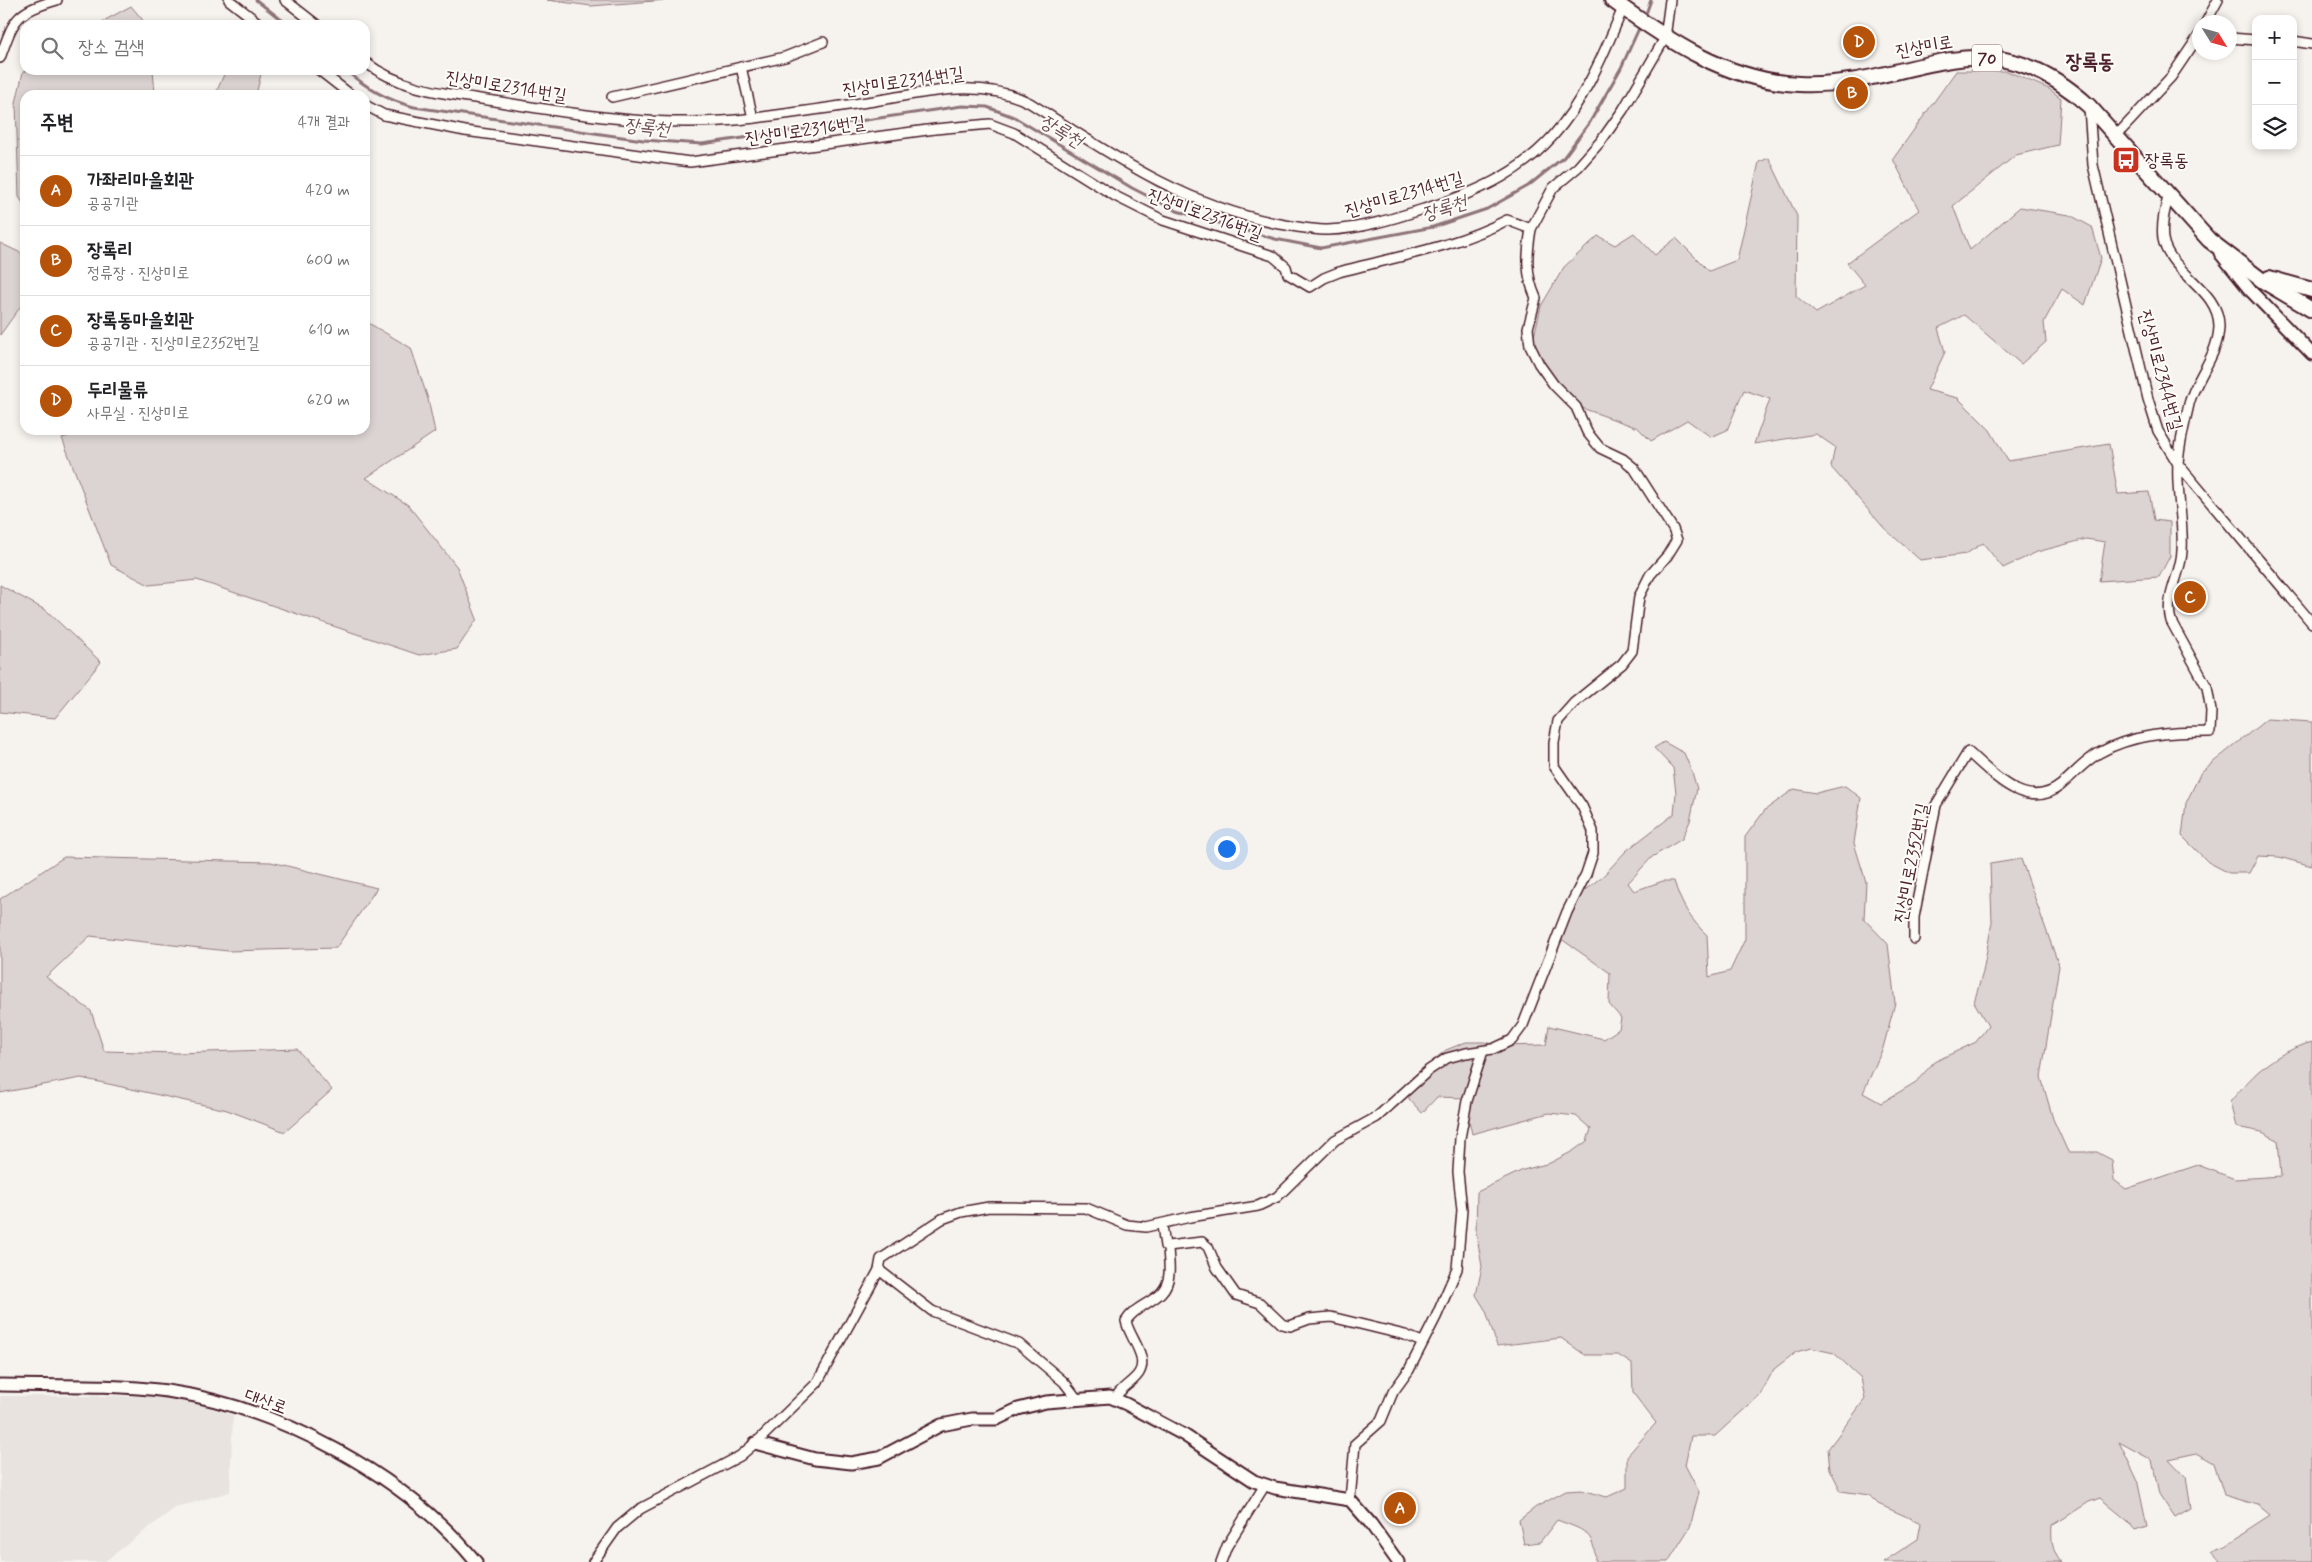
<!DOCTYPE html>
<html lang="ko">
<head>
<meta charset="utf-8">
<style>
  :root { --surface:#fff; --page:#f2f2f2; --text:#202124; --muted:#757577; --line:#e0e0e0; --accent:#b45309 }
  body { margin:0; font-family:Mynerve,"Poor Story",sans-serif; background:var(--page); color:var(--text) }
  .controls { position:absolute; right:15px; top:15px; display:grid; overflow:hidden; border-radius:10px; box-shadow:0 2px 8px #0003 }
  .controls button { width:45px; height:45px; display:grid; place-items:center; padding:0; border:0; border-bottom:1px solid var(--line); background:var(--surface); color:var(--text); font:25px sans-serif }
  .compass { position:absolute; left:2192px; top:15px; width:45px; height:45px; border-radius:50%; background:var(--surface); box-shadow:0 2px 8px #0003; rotate:127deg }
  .you { position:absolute; left:1226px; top:848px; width:18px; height:18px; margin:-12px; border:4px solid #fff; border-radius:50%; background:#1a73e8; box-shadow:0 0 0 8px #1a73e833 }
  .badge { display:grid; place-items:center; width:32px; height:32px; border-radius:50%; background:var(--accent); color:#fff; font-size:16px; font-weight:700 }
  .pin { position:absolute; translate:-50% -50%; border:2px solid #fff; box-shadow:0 1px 5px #0006 }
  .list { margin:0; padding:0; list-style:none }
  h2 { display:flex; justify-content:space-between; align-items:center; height:65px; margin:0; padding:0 20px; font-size:21px }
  h2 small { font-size:16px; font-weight:400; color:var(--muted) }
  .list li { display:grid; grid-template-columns:32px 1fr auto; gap:15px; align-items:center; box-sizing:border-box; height:70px; padding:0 20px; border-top:1px solid var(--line) }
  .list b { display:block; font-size:19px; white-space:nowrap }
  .list p { margin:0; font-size:16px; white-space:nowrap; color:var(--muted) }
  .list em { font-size:16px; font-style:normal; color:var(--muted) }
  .icon { flex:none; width:28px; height:28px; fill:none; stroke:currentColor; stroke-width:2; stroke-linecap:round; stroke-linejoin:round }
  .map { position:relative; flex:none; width:2312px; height:1562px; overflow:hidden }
  .search { position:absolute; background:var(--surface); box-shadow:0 2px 8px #0003; left:20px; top:20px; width:350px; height:55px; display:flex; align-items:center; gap:12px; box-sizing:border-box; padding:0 18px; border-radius:15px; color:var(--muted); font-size:19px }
  .panel { position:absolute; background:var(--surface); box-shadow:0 2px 8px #0003; left:20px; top:90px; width:350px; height:345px; border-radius:15px }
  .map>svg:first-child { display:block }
  .built { fill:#e9e3e0 }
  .green { fill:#dcd4d2; stroke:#937a7e }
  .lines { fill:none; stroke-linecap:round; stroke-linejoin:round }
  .stream { stroke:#8e7378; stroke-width:3 }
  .minor-casing { stroke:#4a1f2b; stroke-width:12 }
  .tertiary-casing { stroke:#4a1f2b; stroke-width:15 }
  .primary-casing { stroke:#4a1f2b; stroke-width:18 }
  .minor { stroke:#fdfcf7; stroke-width:9 }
  .tertiary { stroke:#fdfcf7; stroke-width:11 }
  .primary { stroke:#fdfcf7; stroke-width:14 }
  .labels { text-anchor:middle; stroke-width:4; stroke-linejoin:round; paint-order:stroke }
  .shield { fill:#fdfcf7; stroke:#806168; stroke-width:1 }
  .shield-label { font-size:16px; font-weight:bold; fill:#4a1f2b }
  .street-label { font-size:18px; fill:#4a1f2b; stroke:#fdfcf7 }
  .poi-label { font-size:18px; fill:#4a1f2b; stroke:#fdfcf7; text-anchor:start }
  .water-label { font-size:19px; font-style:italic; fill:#725058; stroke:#fdfcf7 }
  .quarter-label { font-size:20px; font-weight:bold; fill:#4a1f2b; stroke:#fdfcf7 }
</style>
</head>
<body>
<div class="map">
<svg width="2312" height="1562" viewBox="0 0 2312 1562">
  <rect width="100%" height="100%" fill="#f6f3ef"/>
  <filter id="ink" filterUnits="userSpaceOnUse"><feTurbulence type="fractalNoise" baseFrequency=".02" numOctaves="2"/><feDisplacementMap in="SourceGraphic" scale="10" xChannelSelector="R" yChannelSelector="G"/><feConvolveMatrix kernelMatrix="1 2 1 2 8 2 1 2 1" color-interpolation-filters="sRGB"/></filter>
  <g filter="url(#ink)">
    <polygon class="built" points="0,1396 132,1396 169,1398 195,1403 233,1415 230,1492 175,1508 104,1562 0,1562"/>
    <g class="green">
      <polygon points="547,0 667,0 591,6"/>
      <polygon points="131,6 147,25 98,25 98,24"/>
      <polygon points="29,70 153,70 155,95 25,95 25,206 19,197 16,103 23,72"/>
      <polygon points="226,70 255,70 261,74 256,95 215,95"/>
      <polygon points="1956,71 2007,71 2049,89 2061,98 2058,145 2016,155 1953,206 1970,250 2020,207 2070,215 2092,227 2101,258 2085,305 2062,289 2044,322 2046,342 2021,364 1964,315 1938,328 1945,352 1927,390 1958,398 1990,430 2008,461 2109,444 2118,494 2149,492 2154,520 2170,522 2170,556 2159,577 2099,581 2105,542 2086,539 2037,552 2003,568 1983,543 1966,554 1920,560 1884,528 1831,467 1835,447 1816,434 1754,444 1770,399 1744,390 1727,430 1711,437 1687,420 1651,441 1638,428 1579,407 1555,381 1532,345 1541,306 1564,267 1598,236 1615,245 1634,233 1655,255 1676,238 1709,271 1737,260 1759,162 1769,158 1797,216 1796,296 1816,313 1865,285 1847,263 1919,210 1893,159"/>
      <polygon points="0,243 25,255 25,307 21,306 0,335"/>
      <polygon points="365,321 411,348 428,399 435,432 366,478 408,505 457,567 477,619 457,649 419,655 197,580 149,585 111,565 62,438 89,430 365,430"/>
      <polygon points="0,585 47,611 101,662 55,718 0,712"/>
      <polygon points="2267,719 2312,722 2312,866 2279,857 2258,856 2249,873 2229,873 2208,862 2182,836 2186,803 2201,772"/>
      <path d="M1664,742L1684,753L1692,772L1697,789L1690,821L1682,839L1652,857L1628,883L1634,891L1663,881H1674C1681,904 1690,919 1707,935L1709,977L1730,971L1745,939V837L1765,810L1794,789L1816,793L1845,786L1861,798L1854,843L1866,882L1864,919L1888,944L1895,1003L1883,1048L1863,1093L1881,1103L1916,1082L1934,1062L1976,1042L1988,1026L1974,1002L1983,972L1992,922L1990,864L2021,859L2059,966L2041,1077L2053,1119L2068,1152H2097L2112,1160L2114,1180L2126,1189L2198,1165L2235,1179L2281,1176L2278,1140L2262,1132L2236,1127L2230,1102C2256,1071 2273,1054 2312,1042V1562H2222L2211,1550L2224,1545L2270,1515L2258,1505L2224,1495L2214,1463L2197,1453L2169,1459L2186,1477L2191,1509L2175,1518L2159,1494L2152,1460L2119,1442L2137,1479L2147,1527L2135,1531L2129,1522L2100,1498L2089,1502L2052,1526C2051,1539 2052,1552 2061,1562H1883L1918,1539L1921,1523L1878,1504L1869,1495L1841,1491L1830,1469L1828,1449L1865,1399L1861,1378L1834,1353L1811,1348L1796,1352L1774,1369L1760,1395L1715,1436H1691L1685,1465L1699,1492L1690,1527L1668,1562H1595C1595,1531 1583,1530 1557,1520L1540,1542L1524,1544L1519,1520L1536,1507L1566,1491L1581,1490L1607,1497L1627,1488V1456L1656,1423L1633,1393L1632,1364L1618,1355H1585L1561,1338L1497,1346L1486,1311L1476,1295L1482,1267L1476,1231L1477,1192L1523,1170L1550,1163L1573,1151L1587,1141L1591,1129L1576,1116L1549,1113L1472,1134L1464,1098L1437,1097L1422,1113L1409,1099V1080L1446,1050L1466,1042H1485L1501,1046L1546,1045L1549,1026L1604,1039L1619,1029L1621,1018L1609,1004L1610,973L1554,934L1566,905L1604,875L1626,851L1674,814L1676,793L1673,768L1654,748Z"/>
      <polygon points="64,857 271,862 377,888 336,948 228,951 90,936 46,977 91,1011 104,1051 177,1053 297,1049 332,1090 285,1132 227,1110 81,1078 0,1093 0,899"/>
    </g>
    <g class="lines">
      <g class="stream">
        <polyline points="256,0 288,25"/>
        <polyline points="1644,19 1651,0"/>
        <path d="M345,70C369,89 384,99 414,107L643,140L702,144L962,106L987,107L1014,117L1132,188L1177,211L1275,239L1321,248L1433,227L1487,209L1528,186L1564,157L1590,122L1621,68L1641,24"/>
      </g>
      <defs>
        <g id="minor">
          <polyline points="229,0 261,25"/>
          <polyline points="285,0 317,25"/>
          <polyline points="2206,22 2218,0"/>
          <polyline points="2230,38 2256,40"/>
          <polyline points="2293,41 2312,44"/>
          <path d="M0,58C14,19 15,12 57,0"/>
          <path d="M365,62C404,92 453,94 500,102C585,116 669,129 755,118C793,113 830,108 867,102C922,94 978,76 1030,103C1109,153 1181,204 1275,223C1292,226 1310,230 1328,230C1361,229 1395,218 1427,208C1548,171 1577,119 1623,8"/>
          <polyline points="741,67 753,118"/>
          <polyline points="319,70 351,95"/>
          <polyline points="612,97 785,57 823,42"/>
          <path d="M365,105L384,115L465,131L690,162L935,129L990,124L1014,133L1115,196L1163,220L1273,256L1286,267L1288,274L1310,287L1324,278L1339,272C1395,257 1456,247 1507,220L1531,229L1553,188L1578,167L1601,141L1623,110L1665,38L1670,0"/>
          <polyline points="2089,107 2093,165 2148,399 2158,431 2178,464 2312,623"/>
          <polyline points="2116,136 2171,77 2200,34"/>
          <path d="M1914,939V917L1936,805L1968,752C1993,774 2027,813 2061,785C2074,774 2085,761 2099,753C2132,734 2173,732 2210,732L2211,711L2207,687L2171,621C2164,596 2181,576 2182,551C2184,522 2176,493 2178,464C2179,445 2185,423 2189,404C2196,377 2218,356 2219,327C2220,289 2169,273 2163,239C2161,223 2165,209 2169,194"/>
          <polyline points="1168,1246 1202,1242 1208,1247 1217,1268 1236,1295 1260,1303 1282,1324 1290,1326 1309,1319 1331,1317 1405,1335 1422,1342"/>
          <polyline points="879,1270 932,1311 1019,1344 1064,1382 1077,1399"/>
          <path d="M1115,1399C1120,1387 1132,1384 1139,1373C1149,1357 1129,1337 1126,1321C1138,1301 1167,1302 1169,1274C1170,1265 1168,1255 1168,1246H1165L1162,1225"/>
          <polyline points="1350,1500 1355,1444 1381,1421 1393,1392 1409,1370 1436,1317 1457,1269 1462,1210 1458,1172 1460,1138 1467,1101 1483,1051"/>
          <path d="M593,1562L617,1528L640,1509L740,1456L761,1438L817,1383L879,1270L881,1259L942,1219L961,1212L989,1207L1086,1208L1127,1225L1146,1227L1190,1217L1258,1206L1277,1197L1335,1140L1377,1117L1429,1070L1447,1058L1466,1053L1493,1049L1512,1040L1523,1025L1567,912L1586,874L1593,853V831L1582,806L1554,766V742L1558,721L1574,703L1622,664L1632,651L1639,597L1650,575L1667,556L1677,540L1673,529L1634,468L1623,459L1600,448L1587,432L1576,407L1554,385L1539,364L1530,346L1528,328L1536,298C1525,274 1527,254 1531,229"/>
          <polyline points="1221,1562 1227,1546 1265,1485"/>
        </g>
        <g id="tertiary">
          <polyline points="2220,253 2250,290 2312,354"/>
          <path d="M0,1385C55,1386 112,1384 167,1391C278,1407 405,1475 476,1562"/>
          <polyline points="755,1443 815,1459 851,1463 879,1458 941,1425 972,1419 997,1419 1018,1409 1046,1402 1110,1397 1126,1404 1184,1435 1254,1481 1275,1488 1350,1500 1371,1524 1398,1562"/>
        </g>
        <g id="primary">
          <path d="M1612,0C1667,40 1727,81 1799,84C1913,89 1984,9 2089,106L2209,240L2263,281L2312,310"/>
          <polyline points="2269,278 2312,290"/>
        </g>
      </defs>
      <use href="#minor" class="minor-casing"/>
      <use href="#tertiary" class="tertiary-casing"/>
      <use href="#primary" class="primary-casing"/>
      <use href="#minor" class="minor"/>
      <use href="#tertiary" class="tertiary"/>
      <use href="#primary" class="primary"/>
    </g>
  </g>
  <defs>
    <symbol id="bus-square" viewBox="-11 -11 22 22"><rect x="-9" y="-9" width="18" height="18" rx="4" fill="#c8321e" stroke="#fdfcf7"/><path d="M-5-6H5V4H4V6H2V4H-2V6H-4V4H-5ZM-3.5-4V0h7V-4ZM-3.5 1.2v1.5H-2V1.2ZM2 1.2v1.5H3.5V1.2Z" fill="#fff"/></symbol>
  </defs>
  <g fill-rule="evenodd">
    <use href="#bus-square" x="2110" y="144" width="32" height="32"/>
  </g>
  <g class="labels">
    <rect class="shield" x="1972" y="44.5" width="30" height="27" rx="4"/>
    <g class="shield-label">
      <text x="1987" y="64">70</text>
    </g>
    <g class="street-label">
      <text transform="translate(1924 46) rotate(-10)" y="6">진상미로</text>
      <text transform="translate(903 81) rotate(-8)" y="6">진상미로2314번길</text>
      <text transform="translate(506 86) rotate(9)" y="6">진상미로2314번길</text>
      <text transform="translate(805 130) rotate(-8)" y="6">진상미로2316번길</text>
      <text transform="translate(1404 194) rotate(-16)" y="6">진상미로2314번길</text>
      <text transform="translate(1205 214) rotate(20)" y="6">진상미로2316번길</text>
      <text transform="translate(2161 370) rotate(75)" y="6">진상미로2344번길</text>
      <text transform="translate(1911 863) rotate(-79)" y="6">진상미로2352번길</text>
      <text transform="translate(266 1401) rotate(20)" y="6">대산로</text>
    </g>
    <g class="poi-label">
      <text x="2145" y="166">장록동</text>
    </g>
    <g class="water-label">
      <text transform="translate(647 126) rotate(6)" y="7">장록천</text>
      <text transform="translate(1062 130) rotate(31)" y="7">장록천</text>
      <text transform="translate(1444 207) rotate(-17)" y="7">장록천</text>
    </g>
    <g class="quarter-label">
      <text x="2090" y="68">장록동</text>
    </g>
  </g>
</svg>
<div class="controls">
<button>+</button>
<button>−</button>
<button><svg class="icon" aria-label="layers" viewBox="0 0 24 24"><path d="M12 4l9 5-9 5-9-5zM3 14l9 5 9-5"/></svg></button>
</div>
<svg class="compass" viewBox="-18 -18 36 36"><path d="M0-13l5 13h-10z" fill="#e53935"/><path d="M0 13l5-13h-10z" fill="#757577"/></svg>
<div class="you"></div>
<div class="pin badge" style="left:1400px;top:1508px">A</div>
<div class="pin badge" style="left:1852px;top:93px">B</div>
<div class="pin badge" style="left:2190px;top:597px">C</div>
<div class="pin badge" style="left:1859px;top:42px">D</div>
<div class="search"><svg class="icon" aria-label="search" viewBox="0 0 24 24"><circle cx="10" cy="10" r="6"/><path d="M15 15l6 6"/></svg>장소 검색</div>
<section class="panel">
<h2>주변<small>4개 결과</small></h2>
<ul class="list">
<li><span class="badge">A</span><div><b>가좌리마을회관</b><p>공공기관</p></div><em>420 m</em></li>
<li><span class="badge">B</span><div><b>장록리</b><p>정류장 · 진상미로</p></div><em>600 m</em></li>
<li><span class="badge">C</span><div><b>장록동마을회관</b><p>공공기관 · 진상미로2352번길</p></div><em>610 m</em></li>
<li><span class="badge">D</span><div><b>두리물류</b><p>사무실 · 진상미로</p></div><em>620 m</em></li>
</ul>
</section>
</div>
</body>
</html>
